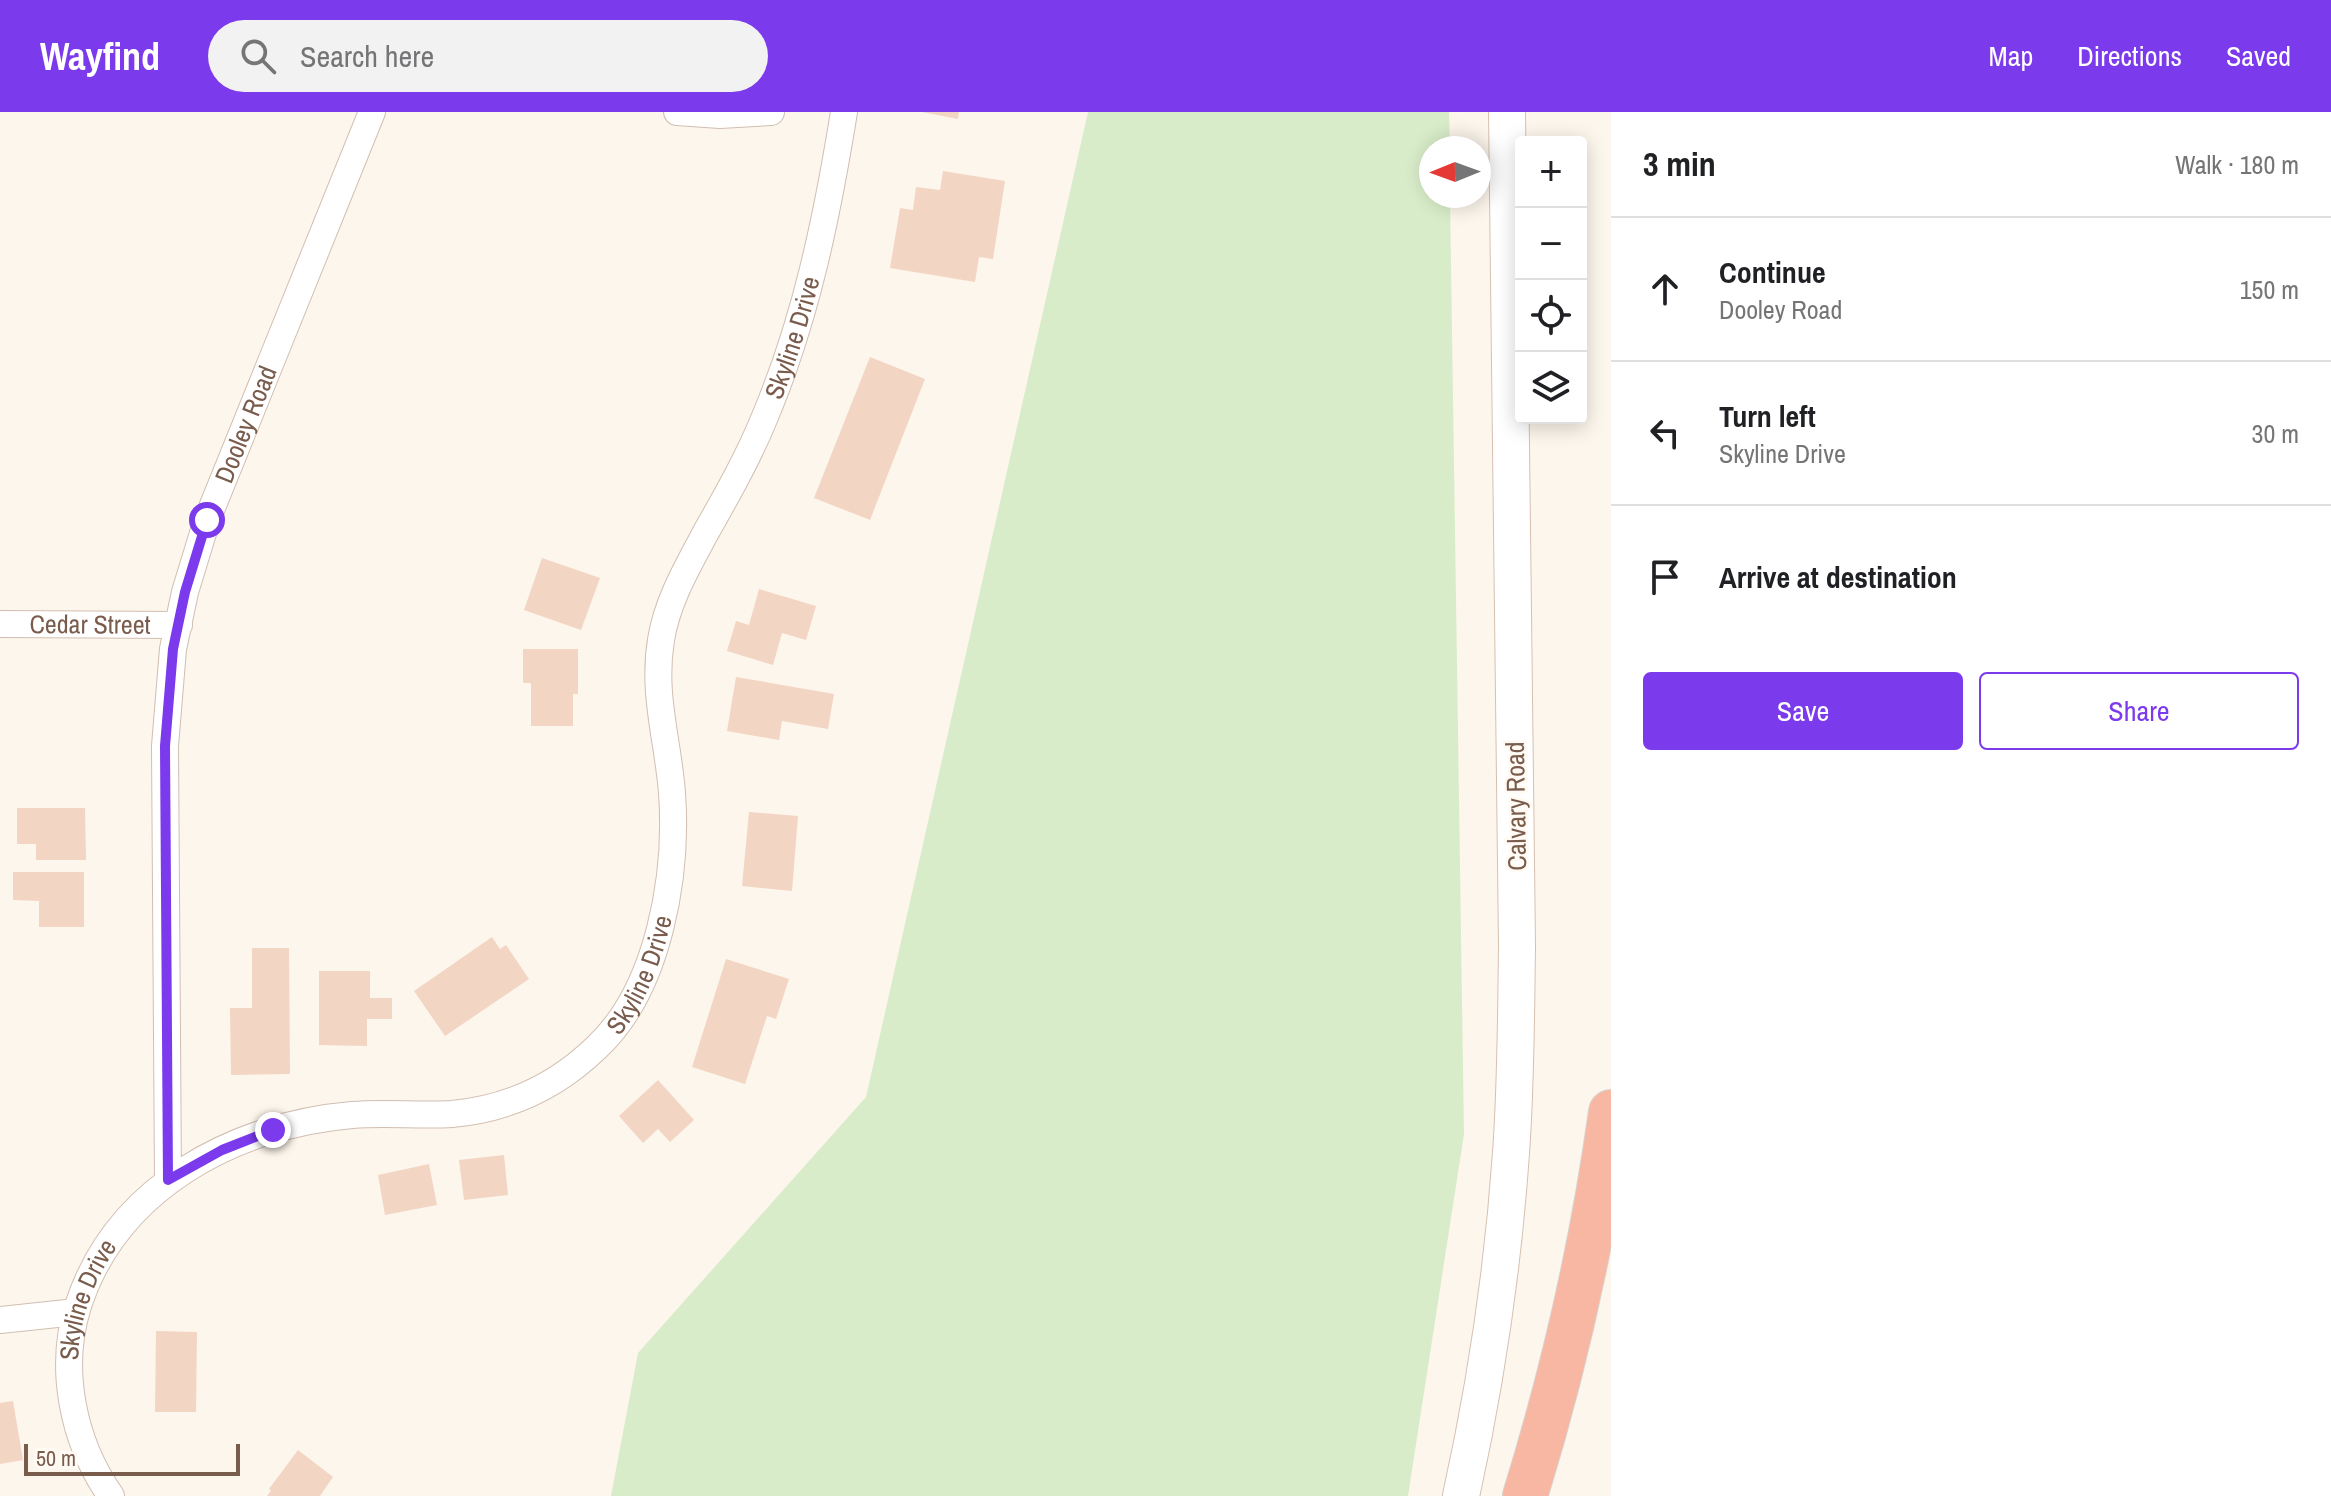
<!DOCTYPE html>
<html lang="en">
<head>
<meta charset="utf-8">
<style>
  :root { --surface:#fff; --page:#f2f2f2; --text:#202124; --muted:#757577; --line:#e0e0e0; --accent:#7c3aed }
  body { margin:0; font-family:"Archivo Narrow",sans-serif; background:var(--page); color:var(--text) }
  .controls { position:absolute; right:24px; top:24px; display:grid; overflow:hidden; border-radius:8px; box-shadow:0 4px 20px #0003 }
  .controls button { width:72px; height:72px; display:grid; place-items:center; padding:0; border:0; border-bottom:2px solid var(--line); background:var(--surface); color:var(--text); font:40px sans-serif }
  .compass { position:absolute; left:1419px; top:24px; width:72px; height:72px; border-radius:50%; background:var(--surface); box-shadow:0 4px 20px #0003; rotate:269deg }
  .scale { position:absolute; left:24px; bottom:20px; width:216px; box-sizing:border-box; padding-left:8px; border:4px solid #7a5c4d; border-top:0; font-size:22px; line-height:28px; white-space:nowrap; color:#7a5c4d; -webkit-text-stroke:6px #fffaf3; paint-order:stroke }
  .stop { position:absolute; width:24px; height:24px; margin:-18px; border:6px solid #7c3aed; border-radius:50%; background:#fff }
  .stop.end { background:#7c3aed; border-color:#fff; box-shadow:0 2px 8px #0008 }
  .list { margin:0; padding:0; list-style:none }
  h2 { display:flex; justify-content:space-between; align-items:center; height:104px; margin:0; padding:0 32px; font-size:34px }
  h2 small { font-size:26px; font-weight:400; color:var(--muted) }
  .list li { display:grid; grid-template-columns:52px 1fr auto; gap:24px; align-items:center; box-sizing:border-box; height:144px; padding:0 32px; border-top:2px solid var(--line) }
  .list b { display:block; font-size:30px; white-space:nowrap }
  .list p { margin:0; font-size:26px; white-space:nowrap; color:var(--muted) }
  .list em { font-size:26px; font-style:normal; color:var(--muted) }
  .actions { display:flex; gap:16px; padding:24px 32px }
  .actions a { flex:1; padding:18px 0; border:2px solid var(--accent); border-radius:8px; text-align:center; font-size:28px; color:var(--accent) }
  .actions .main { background:var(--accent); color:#fff }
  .icon { flex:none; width:44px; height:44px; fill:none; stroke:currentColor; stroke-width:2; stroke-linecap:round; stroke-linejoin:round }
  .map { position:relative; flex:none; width:1611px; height:1384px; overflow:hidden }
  header { display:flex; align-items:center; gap:48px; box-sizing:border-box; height:112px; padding:0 40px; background:var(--accent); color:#fff }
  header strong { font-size:38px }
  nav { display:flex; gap:44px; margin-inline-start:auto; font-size:28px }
  .search { width:560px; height:72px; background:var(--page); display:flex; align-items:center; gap:20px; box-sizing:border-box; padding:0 28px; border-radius:44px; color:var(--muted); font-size:30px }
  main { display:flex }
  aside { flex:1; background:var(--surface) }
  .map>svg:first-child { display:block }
  .green { fill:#d8ecc9 }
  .building { fill:#f3d5c3 }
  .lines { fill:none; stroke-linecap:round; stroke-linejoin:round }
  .street-casing { stroke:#d1beb0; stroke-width:28 }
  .secondary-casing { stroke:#d6c0b0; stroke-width:38 }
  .highway-casing { stroke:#dad1cd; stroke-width:46 }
  .street { stroke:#fff; stroke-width:26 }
  .secondary { stroke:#fff; stroke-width:36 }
  .highway { stroke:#f7b7a3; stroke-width:44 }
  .route { stroke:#7c3aed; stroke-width:10 }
  .labels { text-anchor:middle; stroke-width:6; stroke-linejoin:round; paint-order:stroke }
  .street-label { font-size:26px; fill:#7a5c4d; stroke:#fffaf3 }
</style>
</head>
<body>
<header>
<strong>Wayfind</strong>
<div class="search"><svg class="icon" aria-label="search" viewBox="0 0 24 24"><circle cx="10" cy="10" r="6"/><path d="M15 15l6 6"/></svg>Search here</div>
<nav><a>Map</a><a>Directions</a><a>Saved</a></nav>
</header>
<main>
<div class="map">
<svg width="1611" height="1384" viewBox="0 0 1611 1384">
  <rect width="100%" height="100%" fill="#fdf6ec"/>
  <polygon class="green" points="1088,0 1449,0 1450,36 1431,36 1431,84 1450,84 1464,1022 1408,1384 611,1384 638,1241 866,985"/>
  <g class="building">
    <polygon points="922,0 959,0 958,7"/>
    <polygon points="943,59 1005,69 993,147 979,145 975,170 890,156 900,96 913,98 916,75 940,78"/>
    <polygon points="870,245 925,267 870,408 814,386"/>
    <polygon points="542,446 600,466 581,518 524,498"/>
    <polygon points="759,477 816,494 806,528 782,521 773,553 727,539 736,509 749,513"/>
    <polygon points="523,537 578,537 578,582 573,582 573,614 531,614 531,571 523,571"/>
    <polygon points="736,565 834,582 828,617 782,609 779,628 727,619"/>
    <polygon points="17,696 85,696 86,748 36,748 36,732 17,732"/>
    <polygon points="749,700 798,704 792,779 742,774"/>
    <polygon points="13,760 84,760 84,815 39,815 39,789 13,788"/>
    <polygon points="492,825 500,837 506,833 529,867 445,924 414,879"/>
    <polygon points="252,836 289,836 290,962 231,963 230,896 252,896"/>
    <polygon points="726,847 789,867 776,907 767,904 745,972 692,955"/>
    <polygon points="319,859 370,859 370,886 392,886 392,907 367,907 367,934 319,933"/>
    <polygon points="658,968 694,1008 670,1030 658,1017 643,1031 619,1004"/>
    <polygon points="504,1043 508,1083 464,1088 459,1048"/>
    <polygon points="429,1052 437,1093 385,1103 378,1063"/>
    <polygon points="156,1219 197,1220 196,1300 155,1300"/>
    <polygon points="13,1289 23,1348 0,1352 0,1291"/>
    <polygon points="298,1338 333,1365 320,1384 267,1384 271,1379 269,1377"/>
  </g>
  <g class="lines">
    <defs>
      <g id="street">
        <polyline points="677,0 720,3 771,0"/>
        <path id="s1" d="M0,512L179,513"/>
        <path id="s2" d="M168,1068L165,634L173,537L185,480L207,408L372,0"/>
        <polyline points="0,1208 76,1200"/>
        <path id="s3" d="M111,1384C73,1330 58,1257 78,1194C116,1076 234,1013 352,1003C385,1000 419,1004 452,1002C508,997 557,974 597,935C659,877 678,763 672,681C668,628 652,582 661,528C667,489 688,454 706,420C727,383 748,346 764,307C806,208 827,105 844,0"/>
      </g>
      <path id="secondary" d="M1461,1384C1486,1271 1503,1156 1511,1041C1516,973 1516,903 1517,835L1507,0"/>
      <path id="highway" d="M1525,1384C1564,1258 1593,1130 1611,1000"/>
    </defs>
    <use href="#street" class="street-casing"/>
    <use href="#secondary" class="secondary-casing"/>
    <use href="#highway" class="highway-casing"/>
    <use href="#street" class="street"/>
    <use href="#secondary" class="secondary"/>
    <use href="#highway" class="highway"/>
  </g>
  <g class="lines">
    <polyline class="route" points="207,408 185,480 173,537 165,634 168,1068 222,1038 273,1018"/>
  </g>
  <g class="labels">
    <g class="street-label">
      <text dy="9" stroke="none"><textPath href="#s3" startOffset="1574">Skyline Drive</textPath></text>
      <text dy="9" stroke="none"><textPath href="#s2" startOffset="768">Dooley Road</textPath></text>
      <text dy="9" stroke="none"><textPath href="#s1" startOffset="90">Cedar Street</textPath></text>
      <text transform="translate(1516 694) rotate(-91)" y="9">Calvary Road</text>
      <text dy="9" stroke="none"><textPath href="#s3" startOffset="902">Skyline Drive</textPath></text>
      <text dy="9" stroke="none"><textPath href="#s3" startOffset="208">Skyline Drive</textPath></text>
    </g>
  </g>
</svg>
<div class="controls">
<button>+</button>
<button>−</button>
<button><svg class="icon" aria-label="locate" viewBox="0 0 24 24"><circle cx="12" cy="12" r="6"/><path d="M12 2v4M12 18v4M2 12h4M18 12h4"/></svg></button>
<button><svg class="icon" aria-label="layers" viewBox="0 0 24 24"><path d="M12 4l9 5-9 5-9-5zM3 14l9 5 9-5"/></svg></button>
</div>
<svg class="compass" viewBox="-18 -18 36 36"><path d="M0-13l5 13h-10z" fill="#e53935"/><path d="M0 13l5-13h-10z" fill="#757577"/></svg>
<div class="scale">50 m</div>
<div class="stop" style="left:207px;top:408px"></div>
<div class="stop end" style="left:273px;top:1018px"></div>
</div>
<aside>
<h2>3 min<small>Walk · 180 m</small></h2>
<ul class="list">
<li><svg class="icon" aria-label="ahead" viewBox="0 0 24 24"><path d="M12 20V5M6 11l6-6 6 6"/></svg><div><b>Continue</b><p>Dooley Road</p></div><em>150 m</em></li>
<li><svg class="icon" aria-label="left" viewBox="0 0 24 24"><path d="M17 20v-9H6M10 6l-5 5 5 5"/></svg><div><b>Turn left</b><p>Skyline Drive</p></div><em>30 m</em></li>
<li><svg class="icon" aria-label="arrive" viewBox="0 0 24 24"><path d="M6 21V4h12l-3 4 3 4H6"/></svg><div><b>Arrive at destination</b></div></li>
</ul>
<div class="actions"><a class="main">Save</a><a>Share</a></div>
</aside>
</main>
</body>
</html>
